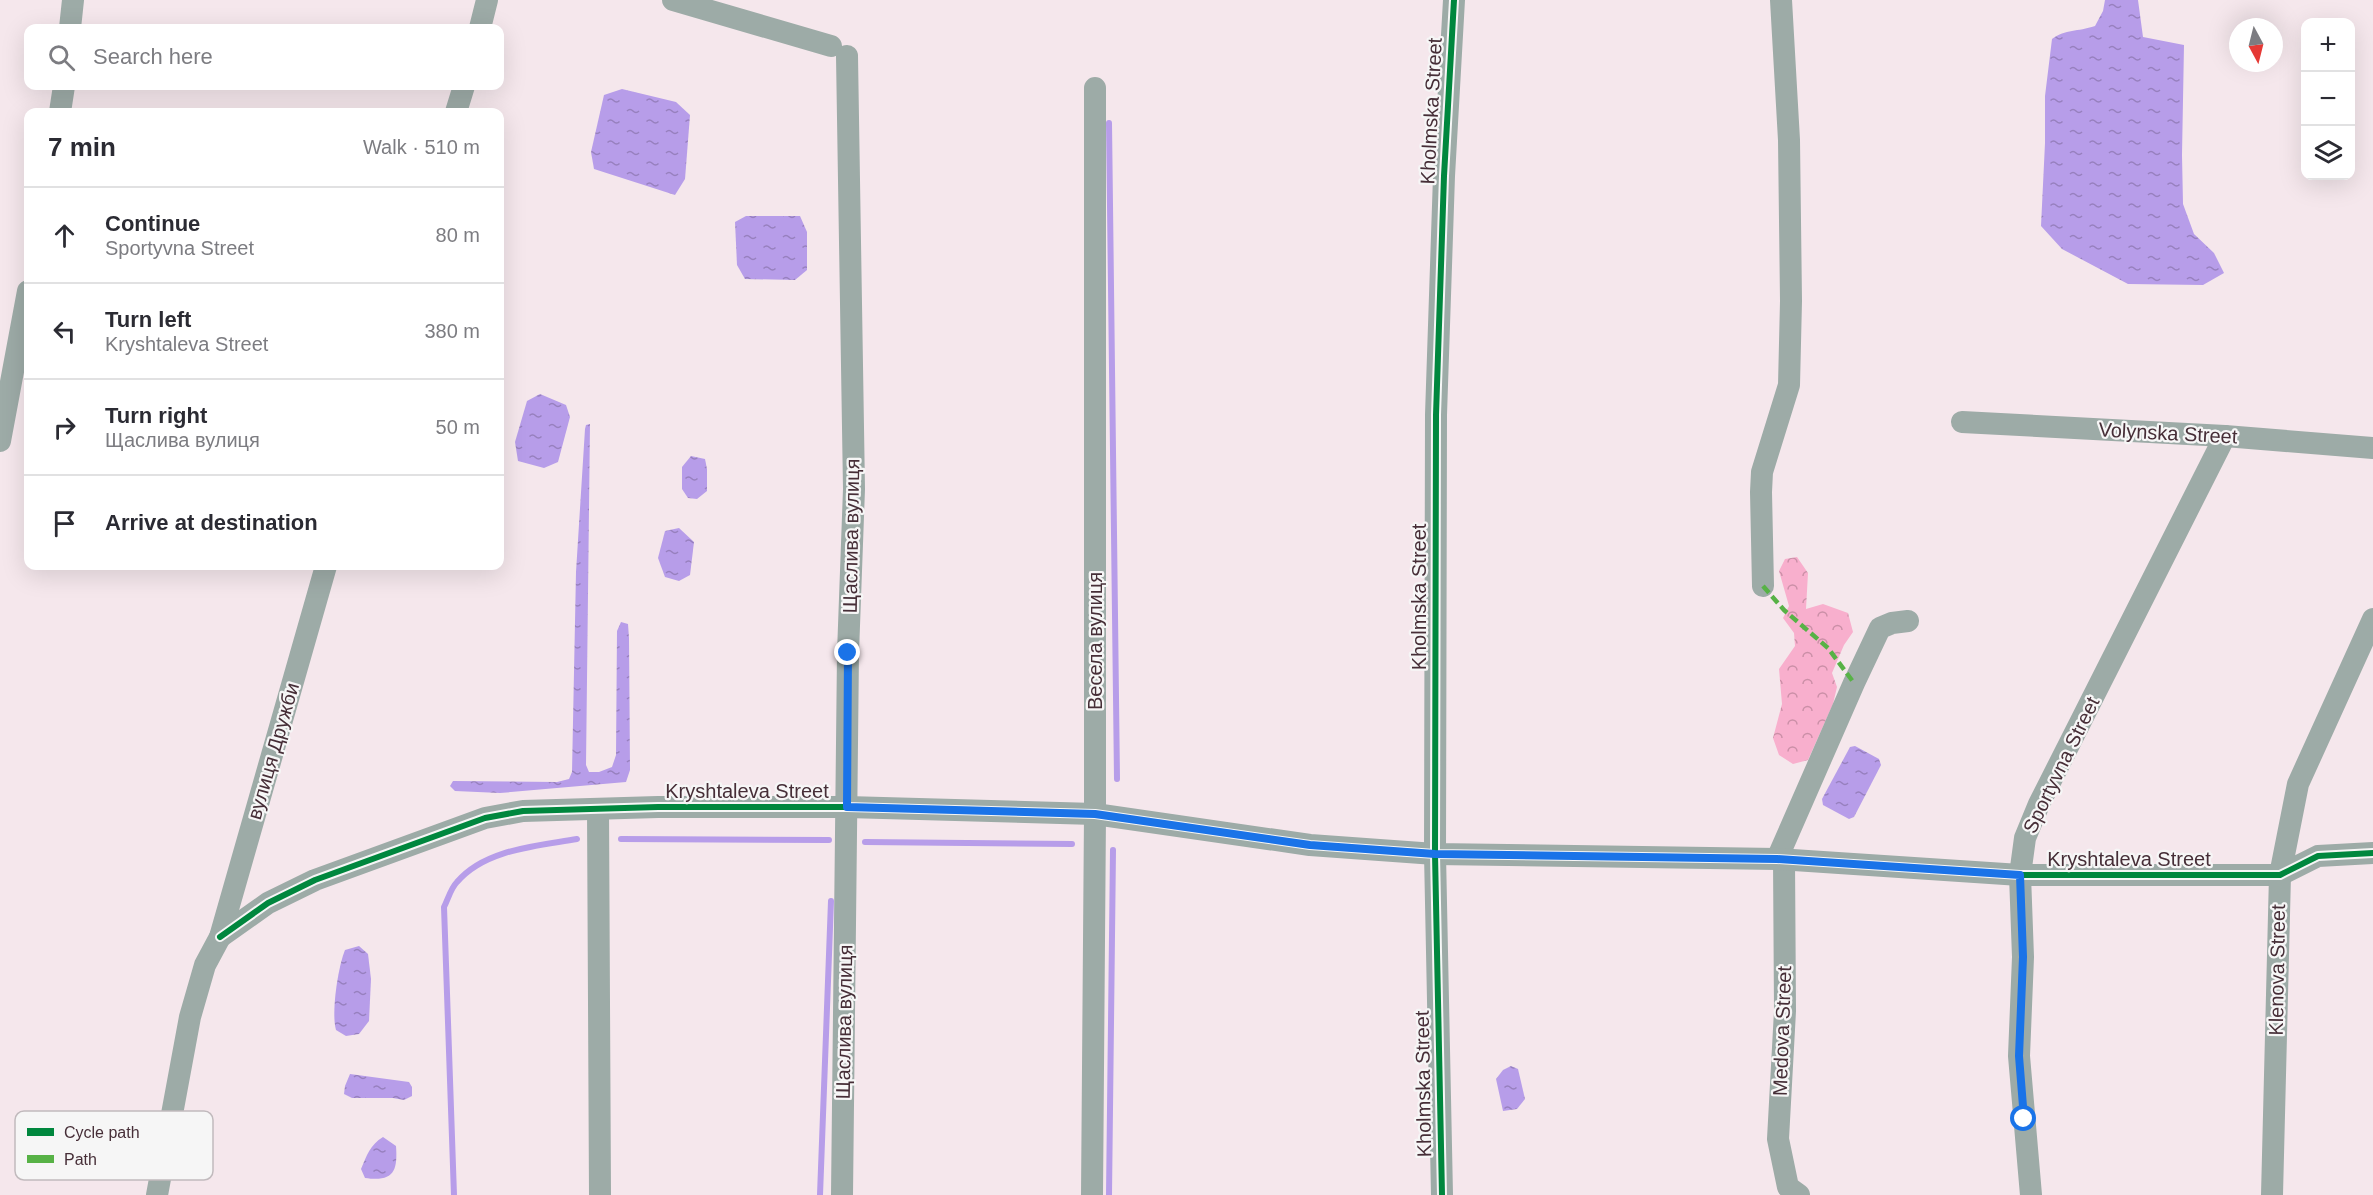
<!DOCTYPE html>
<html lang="en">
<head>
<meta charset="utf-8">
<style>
  :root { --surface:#fff; --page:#f7f7f7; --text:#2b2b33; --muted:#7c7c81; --line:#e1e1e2 }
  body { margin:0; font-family:Arial,sans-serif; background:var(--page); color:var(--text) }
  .controls { position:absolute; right:18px; top:18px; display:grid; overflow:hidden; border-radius:12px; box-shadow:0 6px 24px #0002 }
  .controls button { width:54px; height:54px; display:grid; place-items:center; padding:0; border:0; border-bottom:2px solid var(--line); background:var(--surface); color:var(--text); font:30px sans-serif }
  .compass { position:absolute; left:2229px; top:18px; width:54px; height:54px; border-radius:50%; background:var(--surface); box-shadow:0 6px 24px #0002; rotate:173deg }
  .stop { position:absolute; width:18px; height:18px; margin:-14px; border:4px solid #1a73e8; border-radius:50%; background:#fff }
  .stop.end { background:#1a73e8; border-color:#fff; box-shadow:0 2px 6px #0008 }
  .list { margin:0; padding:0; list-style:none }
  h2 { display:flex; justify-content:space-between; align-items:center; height:78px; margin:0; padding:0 24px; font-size:26px }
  h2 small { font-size:20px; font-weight:400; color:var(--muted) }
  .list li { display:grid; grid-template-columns:39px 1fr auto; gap:18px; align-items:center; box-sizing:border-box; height:96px; padding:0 24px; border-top:2px solid var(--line) }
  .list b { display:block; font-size:22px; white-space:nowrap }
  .list p { margin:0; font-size:20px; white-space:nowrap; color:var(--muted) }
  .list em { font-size:20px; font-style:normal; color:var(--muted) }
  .icon { flex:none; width:33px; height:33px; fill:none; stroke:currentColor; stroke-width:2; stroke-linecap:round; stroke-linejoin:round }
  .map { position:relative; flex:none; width:2373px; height:1195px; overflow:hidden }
  .search { position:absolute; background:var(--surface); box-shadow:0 6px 24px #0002; left:24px; top:24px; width:480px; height:66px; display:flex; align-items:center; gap:15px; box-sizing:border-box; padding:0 21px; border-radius:12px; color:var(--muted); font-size:22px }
  .panel { position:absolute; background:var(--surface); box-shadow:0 6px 24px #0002; left:24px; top:108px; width:480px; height:462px; border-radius:12px }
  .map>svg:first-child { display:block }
  .forest { fill:url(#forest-crowns) }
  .water { fill:url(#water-ripples) }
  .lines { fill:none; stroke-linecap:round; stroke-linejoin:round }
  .stream { stroke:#b79de9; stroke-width:6 }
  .minor { stroke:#9daba7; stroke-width:22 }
  .quiet { stroke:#57b246; stroke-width:4.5; stroke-dasharray:9 4.5; stroke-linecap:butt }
  .cycleway-casing { stroke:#f6f6f6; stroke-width:10 }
  .cycleway { stroke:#00873e; stroke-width:6 }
  .route { stroke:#1a73e8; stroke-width:8 }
  .labels { text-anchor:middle; stroke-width:4.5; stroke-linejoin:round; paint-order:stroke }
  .street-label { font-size:20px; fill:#462e37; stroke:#f6f6f6 }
  .key { fill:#f6f6f6; stroke:#c1babd; stroke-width:1.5 }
  .key-label { font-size:16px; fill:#462e37 }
</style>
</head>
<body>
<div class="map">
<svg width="2373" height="1195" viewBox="0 0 2373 1195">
  <defs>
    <pattern id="forest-crowns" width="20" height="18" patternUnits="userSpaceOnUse" patternTransform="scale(1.5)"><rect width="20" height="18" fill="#f8afcd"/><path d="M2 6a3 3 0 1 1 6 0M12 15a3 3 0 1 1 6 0" fill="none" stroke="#cb8fa7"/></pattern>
    <pattern id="water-ripples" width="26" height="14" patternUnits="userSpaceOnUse" patternTransform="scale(1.5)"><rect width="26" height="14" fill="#b79de9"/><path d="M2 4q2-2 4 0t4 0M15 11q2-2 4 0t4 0" fill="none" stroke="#9780be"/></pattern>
  </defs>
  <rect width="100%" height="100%" fill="#f5e7ec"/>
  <polygon class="forest" points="1797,557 1808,573 1806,609 1823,604 1848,613 1853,632 1844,645 1832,673 1837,687 1833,704 1808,760 1793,764 1779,755 1773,738 1782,704 1779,669 1795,646 1794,633 1783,618 1789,606 1779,571 1785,559"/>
  <g class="water">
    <path d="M2105,0H2138L2143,37L2184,45L2182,155L2183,204L2194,234L2214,253L2224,273L2203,285L2128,284L2062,249L2041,226L2045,143V96L2052,39C2066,29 2077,32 2095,26L2103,11Z"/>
    <polygon points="622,89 676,102 690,115 685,179 675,195 594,169 591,152 604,95"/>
    <polygon points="746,216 800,216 807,232 807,270 795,280 745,279 737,265 735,222"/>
    <polygon points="540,394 566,405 570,417 558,462 544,468 518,461 515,442 527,401"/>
    <polygon points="590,424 586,765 589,772 599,772 612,767 616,755 617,631 621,622 628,624 629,638 630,770 626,782 500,793 455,791 450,786 453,781 557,782 569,779 572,772 576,572 585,429 586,425"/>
    <polygon points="691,456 705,459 707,469 707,491 697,499 688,498 682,489 682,467"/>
    <polygon points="679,528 694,542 690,575 679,581 665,577 658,558 665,531"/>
    <polygon points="1855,746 1879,759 1881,765 1854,817 1849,819 1823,805 1822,799 1850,747"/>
    <path d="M359,946L368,954L371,979L369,1021L359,1034L346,1036L336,1030C331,1013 338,967 345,950Z"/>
    <polygon points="1511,1066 1518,1069 1525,1099 1517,1109 1503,1111 1496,1079 1503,1070"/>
    <polygon points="350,1074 409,1082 412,1087 412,1096 404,1100 393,1098 352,1098 344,1094 345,1086"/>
    <path d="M383,1137L396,1146C398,1172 393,1182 365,1178L361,1169C367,1155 370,1145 383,1137Z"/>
  </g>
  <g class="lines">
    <g class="stream">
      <polyline points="1109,123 1117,779"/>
      <polyline points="621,839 829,840"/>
      <polyline points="865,842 1072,844"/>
      <path d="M454,1195L444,907C448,899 451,888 457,882C485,849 537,846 577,839"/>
      <polyline points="820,1195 831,901"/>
      <polyline points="1109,1195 1113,850"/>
    </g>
    <g class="minor">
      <polyline points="673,0 831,46"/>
      <polyline points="70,28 73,0"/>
      <polyline points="480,28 487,0"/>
      <polyline points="60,112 64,86"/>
      <polyline points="456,112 464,86"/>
      <polyline points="1962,422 2225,436 2373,448"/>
      <polyline points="0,441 28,291"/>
      <polyline points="1763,586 1761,492 1762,472 1789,385 1791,301 1789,140 1781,0"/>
      <polyline points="598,809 600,1195"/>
      <polyline points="1777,859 1854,683 1880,628 1892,623 1908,621"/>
      <polyline points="1784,860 1785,1011 1778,1139 1788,1187 1799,1195"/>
      <polyline points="220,937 268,903 315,880 485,818 523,811 658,807 847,807 1095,814 1310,845 1435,854 1777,859 2020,875 2280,875 2318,856 2373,853"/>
      <polyline points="157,1195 190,1017 205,965 220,937 326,566"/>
      <polyline points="842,1195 848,653 854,489 847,56"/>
      <polyline points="1092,1195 1095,814 1095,88"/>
      <polyline points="1442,1195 1435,854 1436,415 1444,176 1454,0"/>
      <polyline points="2031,1195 2019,1056 2023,957 2020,875 2025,838 2039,804 2225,436"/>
      <polyline points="2272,1195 2280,875 2298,784 2373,619"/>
    </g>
    <polyline class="quiet" points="1763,586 1784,610 1828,648 1854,683"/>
    <defs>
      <g id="cycleway">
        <polyline points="220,937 268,903 315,880 485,818 523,811 658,807 847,807 1095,814 1310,845 1435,854 1777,859 2020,875 2280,875 2318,856 2373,853"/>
        <polyline points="1442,1195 1435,854 1436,415 1444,176 1454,0"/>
      </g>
    </defs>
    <use href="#cycleway" class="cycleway-casing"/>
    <use href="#cycleway" class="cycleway"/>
  </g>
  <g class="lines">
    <polyline class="route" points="848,653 847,807 1095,814 1310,845 1435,854 1777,859 2020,875 2023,957 2019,1056 2024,1119"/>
  </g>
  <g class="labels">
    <g class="street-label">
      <text transform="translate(1431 111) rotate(-87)" y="7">Kholmska Street</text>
      <text transform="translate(2168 433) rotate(3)" y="7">Volynska Street</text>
      <text transform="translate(851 536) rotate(-89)" y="7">Щаслива вулиця</text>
      <text transform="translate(1419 597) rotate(-90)" y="7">Kholmska Street</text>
      <text transform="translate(1095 641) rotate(-90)" y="7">Весела вулиця</text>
      <text transform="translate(273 751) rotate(-74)" y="7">вулиця Дружби</text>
      <text transform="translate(2061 765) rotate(-64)" y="7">Sportyvna Street</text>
      <text x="747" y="798">Kryshtaleva Street</text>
      <text x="2129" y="866">Kryshtaleva Street</text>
      <text transform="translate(2277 970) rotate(-89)" y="7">Klenova Street</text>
      <text transform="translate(844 1022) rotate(-89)" y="7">Щаслива вулиця</text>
      <text transform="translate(1782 1031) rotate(-88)" y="7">Medova Street</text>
      <text transform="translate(1423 1084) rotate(-91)" y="7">Kholmska Street</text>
    </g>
  </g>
  <rect x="15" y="1111" width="198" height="69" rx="9" class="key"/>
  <rect x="27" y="1128" width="27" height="8" fill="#00873e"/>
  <rect x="27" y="1155" width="27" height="8" fill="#57b246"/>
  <g class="key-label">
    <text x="64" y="1138">Cycle path</text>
    <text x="64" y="1165">Path</text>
  </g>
</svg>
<div class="controls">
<button>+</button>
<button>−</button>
<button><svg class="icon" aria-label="layers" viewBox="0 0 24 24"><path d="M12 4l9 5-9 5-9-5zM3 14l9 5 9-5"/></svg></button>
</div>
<svg class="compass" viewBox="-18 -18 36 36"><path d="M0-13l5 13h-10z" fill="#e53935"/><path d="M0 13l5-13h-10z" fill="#7c7c81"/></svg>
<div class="stop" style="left:2024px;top:1119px"></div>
<div class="stop end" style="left:848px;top:653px"></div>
<div class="search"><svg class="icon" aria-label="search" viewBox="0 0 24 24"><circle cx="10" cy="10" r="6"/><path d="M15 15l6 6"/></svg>Search here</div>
<section class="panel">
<h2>7 min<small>Walk · 510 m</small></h2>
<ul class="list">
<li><svg class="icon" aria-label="ahead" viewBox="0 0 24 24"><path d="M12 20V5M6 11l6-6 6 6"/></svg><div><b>Continue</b><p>Sportyvna Street</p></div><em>80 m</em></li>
<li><svg class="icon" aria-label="left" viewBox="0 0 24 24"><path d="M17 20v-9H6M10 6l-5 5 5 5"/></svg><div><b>Turn left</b><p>Kryshtaleva Street</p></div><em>380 m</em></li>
<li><svg class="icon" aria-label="right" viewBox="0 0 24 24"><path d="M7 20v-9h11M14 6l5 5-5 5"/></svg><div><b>Turn right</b><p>Щаслива вулиця</p></div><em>50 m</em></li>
<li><svg class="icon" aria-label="arrive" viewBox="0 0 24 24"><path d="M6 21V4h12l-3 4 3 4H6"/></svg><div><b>Arrive at destination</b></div></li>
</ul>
</section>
</div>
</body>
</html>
